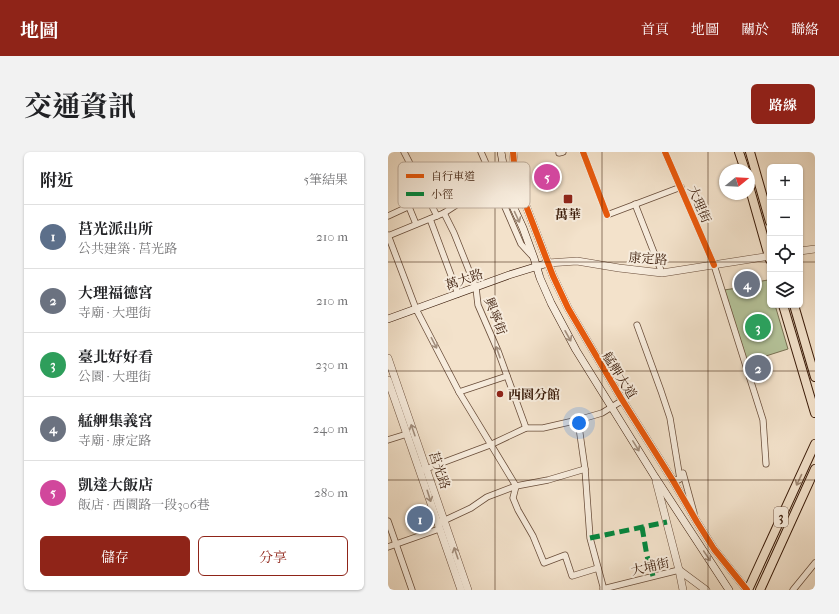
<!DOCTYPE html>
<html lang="zh-TW">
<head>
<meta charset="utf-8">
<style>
  :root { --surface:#fff; --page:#f2f2f2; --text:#202124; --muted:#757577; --line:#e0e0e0; --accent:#8f2418 }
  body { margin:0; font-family:"IM FELL French Canon","Noto Serif TC",serif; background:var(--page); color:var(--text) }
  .controls { position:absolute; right:12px; top:12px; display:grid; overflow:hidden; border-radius:6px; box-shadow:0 1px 3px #0004 }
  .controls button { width:36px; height:36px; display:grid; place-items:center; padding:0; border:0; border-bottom:1px solid var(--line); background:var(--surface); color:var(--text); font:20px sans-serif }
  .compass { position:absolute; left:331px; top:12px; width:36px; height:36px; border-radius:50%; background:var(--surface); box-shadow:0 1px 3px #0004; rotate:72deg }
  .you { position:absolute; left:191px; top:271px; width:14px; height:14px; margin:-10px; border:3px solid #fff; border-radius:50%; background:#1a73e8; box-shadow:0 0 0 6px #1a73e833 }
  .badge { display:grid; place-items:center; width:26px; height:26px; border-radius:50%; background:var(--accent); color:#fff; font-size:13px; font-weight:700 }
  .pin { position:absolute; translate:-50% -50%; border:2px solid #fff; box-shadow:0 1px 4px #0006 }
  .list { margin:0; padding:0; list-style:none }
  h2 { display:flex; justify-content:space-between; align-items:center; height:52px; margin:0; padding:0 16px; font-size:17px }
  h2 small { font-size:13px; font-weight:400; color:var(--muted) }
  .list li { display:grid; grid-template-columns:26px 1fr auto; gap:12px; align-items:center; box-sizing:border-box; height:64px; padding:0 16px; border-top:1px solid var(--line) }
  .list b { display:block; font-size:15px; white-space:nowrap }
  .list p { margin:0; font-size:13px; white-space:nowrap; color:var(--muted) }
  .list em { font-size:13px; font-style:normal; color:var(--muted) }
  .actions { display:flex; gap:8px; padding:12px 16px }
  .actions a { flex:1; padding:9px 0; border:1px solid var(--accent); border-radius:6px; text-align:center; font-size:14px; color:var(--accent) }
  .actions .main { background:var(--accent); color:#fff }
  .icon { flex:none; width:22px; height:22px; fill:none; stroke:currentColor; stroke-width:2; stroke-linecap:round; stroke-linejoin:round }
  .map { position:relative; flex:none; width:427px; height:438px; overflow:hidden; border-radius:6px }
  header { display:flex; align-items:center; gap:24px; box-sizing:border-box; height:56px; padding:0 20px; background:var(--accent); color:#fff }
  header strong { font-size:19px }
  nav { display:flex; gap:22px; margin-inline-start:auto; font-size:14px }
  .intro { display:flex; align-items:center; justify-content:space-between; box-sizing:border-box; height:96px; padding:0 24px }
  h1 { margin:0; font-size:28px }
  .button { padding:10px 18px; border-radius:6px; background:var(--accent); color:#fff; font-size:14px; font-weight:700 }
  main { display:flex; gap:24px; padding:0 24px }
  aside { flex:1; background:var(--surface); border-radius:6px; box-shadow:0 1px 3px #0004 }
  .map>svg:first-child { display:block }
  .green { fill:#b5c49b; stroke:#776f52 }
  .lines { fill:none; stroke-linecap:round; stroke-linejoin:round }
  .minor-casing { stroke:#684c39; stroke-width:7 }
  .tertiary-casing { stroke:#684c39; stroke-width:8 }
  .secondary-casing { stroke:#391a08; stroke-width:8 }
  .primary-casing { stroke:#391a08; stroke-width:10 }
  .minor { stroke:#f7ecdd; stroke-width:5.5 }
  .tertiary { stroke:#f7ecdd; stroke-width:7 }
  .secondary { stroke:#f7ecdd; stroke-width:7 }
  .primary { stroke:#f3e2cb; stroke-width:8 }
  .quiet { stroke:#00873e; stroke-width:5; stroke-dasharray:10 5; stroke-linecap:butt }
  .cycleway-casing { stroke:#f7ecdd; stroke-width:8 }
  .cycleway { stroke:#e8590c; stroke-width:6 }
  .oneway { stroke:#a28e7d }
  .oneway2 { stroke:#9f8873 }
  .grid { fill:none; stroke:#391a08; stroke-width:1; stroke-opacity:0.55 }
  .poi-dot { fill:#8f2418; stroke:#f7ecdd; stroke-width:1.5 }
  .labels { text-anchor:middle; stroke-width:4; stroke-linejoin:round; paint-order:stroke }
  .shield { fill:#f7ecdd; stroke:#725948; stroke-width:1 }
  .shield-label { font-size:12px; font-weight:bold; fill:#391a08 }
  .street-label { font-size:13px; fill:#391a08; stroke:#f7ecdd }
  .poi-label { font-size:13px; font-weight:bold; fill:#391a08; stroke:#f7ecdd }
  .key { fill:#f7ecdd; stroke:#bead9d; stroke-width:1 }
  .key-label { font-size:11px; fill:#391a08 }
</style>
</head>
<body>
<header>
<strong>地圖</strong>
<nav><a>首頁</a><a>地圖</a><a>關於</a><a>聯絡</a></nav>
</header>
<div class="intro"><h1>交通資訊</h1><a class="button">路線</a></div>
<main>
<aside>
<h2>附近<small>5筆結果</small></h2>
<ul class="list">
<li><span class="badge" style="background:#5c6f8a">1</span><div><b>莒光派出所</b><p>公共建築 · 莒光路</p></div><em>210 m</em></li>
<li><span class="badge" style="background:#6b7280">2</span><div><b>大理福德宮</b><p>寺廟 · 大理街</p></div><em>210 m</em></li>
<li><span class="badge" style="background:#2e9e5b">3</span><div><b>臺北好好看</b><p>公園 · 大理街</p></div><em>230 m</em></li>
<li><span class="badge" style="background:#6b7280">4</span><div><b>艋舺集義宮</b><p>寺廟 · 康定路</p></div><em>240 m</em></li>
<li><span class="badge" style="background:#d1479c">5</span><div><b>凱達大飯店</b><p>飯店 · 西園路一段306巷</p></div><em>280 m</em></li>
</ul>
<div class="actions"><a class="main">儲存</a><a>分享</a></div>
</aside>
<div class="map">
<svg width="427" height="438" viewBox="0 0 427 438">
  <rect width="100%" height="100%" fill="#f3e2cb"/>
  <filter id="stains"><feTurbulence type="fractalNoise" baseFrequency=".005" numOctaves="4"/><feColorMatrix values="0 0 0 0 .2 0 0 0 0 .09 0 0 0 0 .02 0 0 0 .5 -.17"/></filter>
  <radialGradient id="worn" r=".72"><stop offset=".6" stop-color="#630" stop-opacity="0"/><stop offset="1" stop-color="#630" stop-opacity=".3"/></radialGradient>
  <polygon class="green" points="380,128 382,137 382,153 387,153 400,197 359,210 336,138 356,135 358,146 365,145 362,131"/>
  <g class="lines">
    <defs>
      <g id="minor">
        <polyline points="16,0 49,64"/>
        <polyline points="93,0 133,92 145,105"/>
        <polyline points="171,0 171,1 175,0"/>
        <polyline points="195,0 219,63 293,35"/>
        <polyline points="277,0 326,113 375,268 378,312"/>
        <polyline points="100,15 107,18 111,16 114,11"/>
        <polyline points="247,52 274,121"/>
        <polyline points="21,55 28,72"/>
        <polyline points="56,61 66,81 88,136 90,153 110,199 138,276"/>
        <polyline points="0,64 39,46"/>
        <polyline points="42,67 70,142"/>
        <polyline points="0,83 28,157 71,240 128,334 160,328 197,317"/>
        <polyline points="0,84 56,61 105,29"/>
        <polyline points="249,173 273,239 282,266 292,327 290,328 284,327"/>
        <polyline points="71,240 119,224"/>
        <polyline points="190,268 197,317 202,386 216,438"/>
        <polyline points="0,288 19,282"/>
        <polyline points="35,318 102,293 138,276 155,276 190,268 214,261 235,248"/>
        <polyline points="295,321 306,361"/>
        <polyline points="128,334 125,346 130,358 145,384 156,411 177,403 184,424 210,416"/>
        <polyline points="0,369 24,438"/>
        <polyline points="53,370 83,356 99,345 128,334"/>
        <polyline points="0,395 51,377"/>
        <polyline points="215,437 291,418"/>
        <polyline points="405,438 427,411"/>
      </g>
      <g id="tertiary">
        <polyline points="412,99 427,97"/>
        <polyline points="160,111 189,109 231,116 274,121 382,104"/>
        <polyline points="0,206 80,438"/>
        <polyline points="0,228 73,438"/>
        <polyline points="268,329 291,418 295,438"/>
        <polyline points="291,418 318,438"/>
      </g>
      <g id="secondary">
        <polyline points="113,0 117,24 124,52 135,76 146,106 152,126 163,151 188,198 267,325 341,438"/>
        <polyline points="125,0 127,21 132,38 165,124 180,156 233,246 284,327 309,370 326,397 359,438"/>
        <polyline points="0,167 121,123 160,111"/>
      </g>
      <g id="primary">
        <polyline points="351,0 357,18"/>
        <polyline points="362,0 382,70"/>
        <polyline points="361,34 382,108"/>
        <polyline points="395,153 427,261"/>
        <polyline points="406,153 427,225"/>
        <polyline points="360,438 427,292"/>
        <polyline points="372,438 427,317"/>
      </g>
    </defs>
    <use href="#minor" class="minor-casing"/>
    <use href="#tertiary" class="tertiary-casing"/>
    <use href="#secondary" class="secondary-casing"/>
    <use href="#primary" class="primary-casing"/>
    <use href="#minor" class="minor"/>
    <use href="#tertiary" class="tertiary"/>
    <use href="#secondary" class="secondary"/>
    <use href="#primary" class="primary"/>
    <g class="quiet">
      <polyline points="254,375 259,404 265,424"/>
      <polyline points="202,386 279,370"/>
    </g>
    <defs>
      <g id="cycleway">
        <polyline points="125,0 127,21 132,38 165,124 180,156 233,246 284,327 309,370 326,397 359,438"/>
        <polyline points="195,0 219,63"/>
        <polyline points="277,0 326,113"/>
      </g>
    </defs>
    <use href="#cycleway" class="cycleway-casing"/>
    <use href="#cycleway" class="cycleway"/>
  </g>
  <defs><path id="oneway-shaft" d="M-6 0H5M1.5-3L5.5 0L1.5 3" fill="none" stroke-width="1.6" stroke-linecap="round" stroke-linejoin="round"/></defs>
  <g class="oneway">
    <use href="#oneway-shaft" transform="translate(129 65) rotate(65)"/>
    <use href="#oneway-shaft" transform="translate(180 184) rotate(61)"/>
    <use href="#oneway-shaft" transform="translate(46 191) rotate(63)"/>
    <use href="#oneway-shaft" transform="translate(110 200) rotate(-110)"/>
    <use href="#oneway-shaft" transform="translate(25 278) rotate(-109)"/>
    <use href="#oneway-shaft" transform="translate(248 294) rotate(58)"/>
    <use href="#oneway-shaft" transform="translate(41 344) rotate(72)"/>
    <use href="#oneway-shaft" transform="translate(68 401) rotate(-109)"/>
    <use href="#oneway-shaft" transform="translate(319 404) rotate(56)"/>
  </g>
  <use class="oneway2" href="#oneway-shaft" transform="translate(411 328) rotate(115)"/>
  <path class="grid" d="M107,0V438M214,0V438M320,0V438M0,110H382M412,110H427M0,219H427M0,328H427"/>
  <g class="poi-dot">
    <rect x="175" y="42" width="10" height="10" rx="2"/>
    <circle cx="112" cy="242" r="4"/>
  </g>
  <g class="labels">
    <rect class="shield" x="386" y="355" width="14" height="20" rx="3"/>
    <g class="shield-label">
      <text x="393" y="369">3</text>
    </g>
    <g class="street-label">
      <text transform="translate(312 52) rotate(67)" y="5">大理街</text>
      <text transform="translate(260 106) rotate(4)" y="5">康定路</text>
      <text transform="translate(76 127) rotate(-19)" y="5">萬大路</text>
      <text transform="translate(108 164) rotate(69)" y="5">興寧街</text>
      <text transform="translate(232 223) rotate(58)" y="5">艋舺大道</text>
      <text transform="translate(52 318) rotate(71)" y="5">莒光路</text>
      <text transform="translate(262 414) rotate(-13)" y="5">大埔街</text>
    </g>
    <g class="poi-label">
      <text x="180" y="67">萬華</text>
      <text x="120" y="247" text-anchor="start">西園分館</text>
    </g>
  </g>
  <rect x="10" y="10" width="132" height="46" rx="6" class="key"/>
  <rect x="18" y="22" width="18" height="4" fill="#e8590c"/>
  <rect x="18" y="40" width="18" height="4" fill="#00873e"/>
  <g class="key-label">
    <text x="43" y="28">自行車道</text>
    <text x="43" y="46">小徑</text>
  </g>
  <rect width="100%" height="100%" filter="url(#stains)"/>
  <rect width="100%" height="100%" fill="url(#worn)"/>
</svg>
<div class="controls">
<button>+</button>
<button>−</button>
<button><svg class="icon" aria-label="locate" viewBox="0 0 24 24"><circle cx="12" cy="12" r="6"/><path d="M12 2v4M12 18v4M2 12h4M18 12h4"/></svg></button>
<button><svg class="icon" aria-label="layers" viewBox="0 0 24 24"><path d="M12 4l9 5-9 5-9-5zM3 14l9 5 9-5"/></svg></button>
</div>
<svg class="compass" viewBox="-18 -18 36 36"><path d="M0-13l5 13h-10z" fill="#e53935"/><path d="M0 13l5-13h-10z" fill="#757577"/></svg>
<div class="you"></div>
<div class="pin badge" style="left:32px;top:367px;background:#5c6f8a">1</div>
<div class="pin badge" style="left:370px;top:216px;background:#6b7280">2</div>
<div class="pin badge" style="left:370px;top:175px;background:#2e9e5b">3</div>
<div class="pin badge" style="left:359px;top:132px;background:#6b7280">4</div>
<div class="pin badge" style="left:159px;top:25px;background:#d1479c">5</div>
</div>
</main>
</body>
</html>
